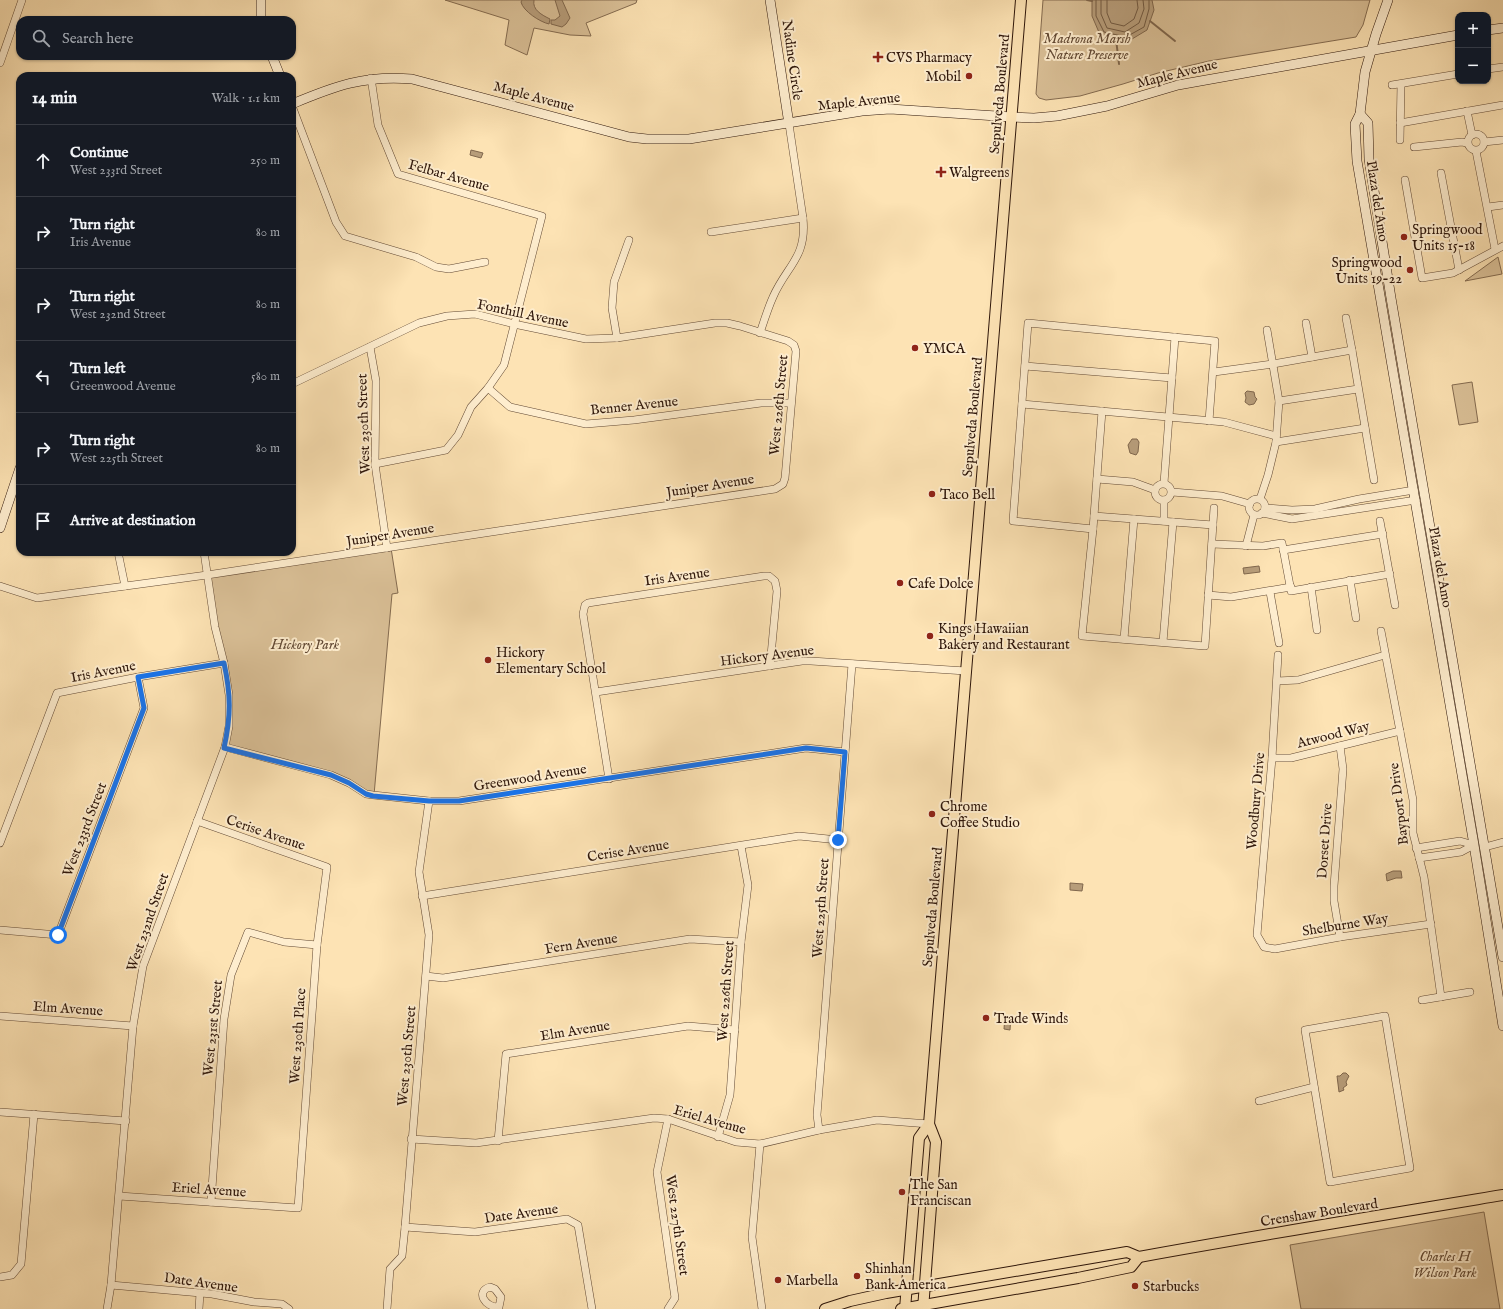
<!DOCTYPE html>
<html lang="en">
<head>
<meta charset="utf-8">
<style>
  :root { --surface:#171b24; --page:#242831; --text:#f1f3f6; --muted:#9ea1a6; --line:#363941 }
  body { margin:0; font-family:"IM FELL English",serif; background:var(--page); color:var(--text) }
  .controls { position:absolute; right:12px; top:12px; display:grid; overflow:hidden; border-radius:8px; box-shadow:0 1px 3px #0004 }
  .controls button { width:36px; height:36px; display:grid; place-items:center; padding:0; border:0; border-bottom:1px solid var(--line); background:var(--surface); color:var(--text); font:20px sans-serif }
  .stop { position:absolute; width:12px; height:12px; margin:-9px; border:3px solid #1a73e8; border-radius:50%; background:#fff }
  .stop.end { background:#1a73e8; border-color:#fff; box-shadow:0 1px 4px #0008 }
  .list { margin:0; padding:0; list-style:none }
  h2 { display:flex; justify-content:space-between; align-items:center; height:52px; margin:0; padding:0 16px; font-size:17px }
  h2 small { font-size:13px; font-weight:400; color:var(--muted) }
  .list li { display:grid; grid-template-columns:26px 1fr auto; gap:12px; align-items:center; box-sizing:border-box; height:72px; padding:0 16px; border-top:1px solid var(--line) }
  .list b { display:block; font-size:15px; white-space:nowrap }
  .list p { margin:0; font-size:13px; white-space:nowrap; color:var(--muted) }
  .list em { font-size:13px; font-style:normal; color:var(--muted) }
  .icon { flex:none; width:22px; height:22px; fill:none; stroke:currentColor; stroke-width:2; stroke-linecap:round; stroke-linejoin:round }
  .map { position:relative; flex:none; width:1503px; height:1309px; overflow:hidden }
  .search { position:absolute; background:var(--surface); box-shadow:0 1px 3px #0004; left:16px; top:16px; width:280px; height:44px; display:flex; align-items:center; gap:10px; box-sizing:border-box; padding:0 14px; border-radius:12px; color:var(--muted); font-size:15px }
  .panel { position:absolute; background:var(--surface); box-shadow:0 1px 3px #0004; left:16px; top:72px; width:280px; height:484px; border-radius:12px }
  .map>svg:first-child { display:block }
  .green { fill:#dac097; stroke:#846b50 }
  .water { fill:#b79d7a; stroke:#80674d }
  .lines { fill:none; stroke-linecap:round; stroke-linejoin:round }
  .shore { stroke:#725a42; stroke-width:1 }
  .stream { stroke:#80674d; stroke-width:2 }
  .street-casing { stroke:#624934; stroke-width:8 }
  .secondary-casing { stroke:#2e160a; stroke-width:10 }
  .primary-casing { stroke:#2e160a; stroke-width:12 }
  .street { stroke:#feedce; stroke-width:7 }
  .secondary { stroke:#feedce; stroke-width:9 }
  .primary { stroke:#fde3b4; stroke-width:10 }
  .route { stroke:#1a73e8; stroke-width:5 }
  .poi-dot { fill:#8f2418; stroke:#feedce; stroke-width:1.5 }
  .labels { text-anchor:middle; stroke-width:4; stroke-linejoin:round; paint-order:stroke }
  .park-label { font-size:14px; font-style:italic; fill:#624934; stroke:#feedce }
  .poi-label { font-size:14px; fill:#2e160a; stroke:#feedce; text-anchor:start }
  .street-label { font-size:14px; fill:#2e160a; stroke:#feedce }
</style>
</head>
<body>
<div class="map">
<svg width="1503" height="1309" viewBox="0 0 1503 1309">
  <rect width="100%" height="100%" fill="#fde3b4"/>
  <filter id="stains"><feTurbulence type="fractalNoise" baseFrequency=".005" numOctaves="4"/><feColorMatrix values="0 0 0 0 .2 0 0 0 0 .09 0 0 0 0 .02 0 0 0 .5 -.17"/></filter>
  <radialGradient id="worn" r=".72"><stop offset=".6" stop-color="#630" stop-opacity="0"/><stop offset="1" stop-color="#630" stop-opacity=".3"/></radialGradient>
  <g class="green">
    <polygon points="445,0 637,0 636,3 586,23 591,36 570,35 534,28 527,55 505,45 509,20"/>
    <polygon points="1043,0 1370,0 1363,25 1356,37 1209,61 1158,73 1123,84 1080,96 1046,100 1039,98 1036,94"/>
    <polygon points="1498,257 1502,274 1465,281"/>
    <polygon points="1472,382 1478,422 1459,425 1452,385"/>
    <polygon points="391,548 398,593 392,594 374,795 348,782 226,747 231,710 208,576"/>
    <polygon points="1484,1212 1500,1309 1301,1309 1290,1245"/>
  </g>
  <g class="water">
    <path d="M522,0H534C532,10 542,15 550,19L549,24C540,22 523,11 521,2Z"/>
    <polygon points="555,0 562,0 570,18 566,24 562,27 551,24 551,20 555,20 560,16"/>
    <polygon points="1092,0 1152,0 1154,10 1147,30 1127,42 1101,37 1092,16"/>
    <polygon points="471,150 483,153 481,158 470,155"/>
    <polygon points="1247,391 1254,392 1255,397 1257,399 1254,404 1249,405 1245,402 1246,398 1245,393"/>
    <polygon points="1132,439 1137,439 1139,442 1138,452 1136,455 1130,453 1128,445"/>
    <polygon points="1259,566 1260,572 1244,574 1243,568"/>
    <polygon points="1393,871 1401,871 1402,878 1396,878 1387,881 1386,874"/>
    <polygon points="1070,883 1083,884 1082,891 1070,890"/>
    <polygon points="1005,1016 1011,1016 1010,1030 1004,1029"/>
    <polygon points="1343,1073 1346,1073 1349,1076 1346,1082 1347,1085 1343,1088 1344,1090 1339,1092 1337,1076 1340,1076"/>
  </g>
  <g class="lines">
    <g class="shore">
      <polyline points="1096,0 1096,16 1104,32 1126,37 1144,27 1149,9 1149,0"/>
      <polyline points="1101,0 1101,14 1107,28 1125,32 1139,23 1144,9 1143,0"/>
      <polyline points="1107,0 1107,13 1111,23 1124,26 1134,19 1138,8 1137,0"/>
    </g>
    <g class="stream">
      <polyline points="1087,0 1092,1"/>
      <polyline points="1150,21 1175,41"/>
      <polyline points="1116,39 1119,64"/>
    </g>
    <defs>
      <g id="street">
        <polyline points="0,63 22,0"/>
        <polyline points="1488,69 1503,67"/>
        <polyline points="371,78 378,125 398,174 542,216 504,365 488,388 471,407 458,435 446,450 375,464"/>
        <polyline points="1392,85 1458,74"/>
        <polyline points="292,106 336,222 345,236 416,257 436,267 449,269 485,262"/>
        <polyline points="1467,111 1472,135"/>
        <polyline points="1400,123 1503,105"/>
        <circle cx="1476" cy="142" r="8"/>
        <polyline points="1400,140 1401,84"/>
        <polyline points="1484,142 1503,140"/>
        <polyline points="1414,147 1462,142 1467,143"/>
        <polyline points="1476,151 1495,249"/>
        <polyline points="1441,173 1459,270"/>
        <polyline points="1405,180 1422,278 1453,273 1503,246"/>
        <polyline points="1488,207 1503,205"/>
        <polyline points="711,232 803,218"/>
        <polyline points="1346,318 1352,350"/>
        <polyline points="1306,323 1312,357"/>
        <path d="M760,333C764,321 768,308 773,297C787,265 807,258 803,218L789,124"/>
        <polyline points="617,338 612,308 614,282 629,240"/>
        <polyline points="370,347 376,381 375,464 387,548"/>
        <polyline points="1025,366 1172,378"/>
        <polyline points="1214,372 1273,364 1352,350 1374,480"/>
        <polyline points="488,388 510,407 586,424 634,420 761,403 791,403"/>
        <polyline points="1279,401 1358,389"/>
        <polyline points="1022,404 1224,422 1276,436"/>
        <polyline points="1102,411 1093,529 1082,636 1205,646 1214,508"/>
        <polyline points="1276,442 1365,428"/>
        <polyline points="1097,479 1133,482 1155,490"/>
        <polyline points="1164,483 1175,337"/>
        <circle cx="1163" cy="492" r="8"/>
        <polyline points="1172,492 1222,496 1250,504"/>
        <polyline points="1260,499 1268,475 1276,442 1279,401 1267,330"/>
        <circle cx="1257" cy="507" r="8"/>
        <polyline points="1265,508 1292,510 1315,509 1359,499 1414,490"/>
        <polyline points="1262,513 1292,519 1416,500"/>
        <polyline points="1094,516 1213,525"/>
        <polyline points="1164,521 1164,500"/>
        <polyline points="1380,521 1395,605"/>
        <polyline points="1093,529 1013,521 1028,323 1215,341 1209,421"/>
        <polyline points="1212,544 1263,546 1282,543 1291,591 1390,574"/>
        <polyline points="1246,546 1254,515"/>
        <polyline points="1283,550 1383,534"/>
        <polyline points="118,552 125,586"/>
        <polyline points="1350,580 1356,618"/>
        <polyline points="0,586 37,598 207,575 775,489 783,484 785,478 796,351 794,345 788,341 740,326 727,323 715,323 617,338 586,339 514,324 475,314 447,316 419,323 292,384"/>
        <polyline points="1311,587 1317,630"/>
        <polyline points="1270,592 1279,643"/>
        <polyline points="1208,595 1231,597 1291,587"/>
        <polyline points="1381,631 1413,800 1413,833 1424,877 1441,997"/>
        <polyline points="1124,639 1134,519"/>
        <polyline points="1163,642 1173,522"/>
        <polyline points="1278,655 1272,758 1257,935 1264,947 1275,949 1340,937 1431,924"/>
        <polyline points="1277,681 1298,680 1385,655"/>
        <polyline points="596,692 802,661 811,661 966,671"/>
        <polyline points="1340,746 1343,769 1334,886 1334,901 1340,937"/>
        <polyline points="225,747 331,775 349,783 366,794 373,795 429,801 459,801 806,748 845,752"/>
        <polyline points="1272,758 1291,758 1400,731"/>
        <polyline points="609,779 583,614 585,605 588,603 764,576 769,576 775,581 777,591 770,666"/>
        <polyline points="0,843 57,693 138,677 224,663"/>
        <polyline points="1485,847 1503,842"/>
        <polyline points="1416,848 1460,841 1474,845"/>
        <polyline points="1419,858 1461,852 1474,845"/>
        <polyline points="422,896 799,836 838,840"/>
        <polyline points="0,930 58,935 144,708 138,677"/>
        <polyline points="426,976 443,978 690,939 741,942"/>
        <polyline points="1422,1000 1470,992"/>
        <polyline points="0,1016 133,1026"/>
        <polygon points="1385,1016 1410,1168 1330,1182 1305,1030"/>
        <polyline points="1259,1101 1314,1087"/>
        <polyline points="0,1112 126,1121"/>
        <polyline points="668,1119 657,1172 675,1298 668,1309"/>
        <polyline points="819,1130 817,1115 852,664"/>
        <polyline points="718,1137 730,1095 741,942 748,885 741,846"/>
        <polyline points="411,1139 476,1143 654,1118 668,1119 736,1142 760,1144 819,1130 877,1120 929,1124"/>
        <polyline points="498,1141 506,1054 688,1026 735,1030"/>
        <polyline points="760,1144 752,1237 762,1309"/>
        <polyline points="119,1196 298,1208 317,945 327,867 197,821"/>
        <polyline points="211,1202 224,1019 231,975 248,932 284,942 317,945"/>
        <polyline points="405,1227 475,1232 567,1219 578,1225 592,1309"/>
        <polyline points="0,1277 12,1275 21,1264 34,1114"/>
        <polyline points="111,1285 212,1294 254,1302 282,1304 289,1309"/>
        <path d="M490,1287L495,1289L501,1297L499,1307C485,1308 475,1291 490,1287Z"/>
        <polyline points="107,1309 111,1285 133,1026 143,966 225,747 229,726 229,695 224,663 215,627 204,552"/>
        <polyline points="199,1309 200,1293"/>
        <polyline points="387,1309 390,1269 402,1256 405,1227 429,935 419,872 429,801"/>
      </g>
      <g id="secondary">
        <polyline points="261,0 261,20"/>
        <polyline points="770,0 789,124"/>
        <polyline points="1388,0 1376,34 1365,72 1360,114 1355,124 1357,161 1474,845 1503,1026"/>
        <polyline points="1488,30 1503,28"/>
        <polyline points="272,56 280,76"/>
        <path d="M292,104C335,86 364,75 412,79L629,137L647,139H689L862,111L890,109L1012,117L1034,118L1057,116L1107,106L1178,85L1458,35"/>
        <polyline points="1360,114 1368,123 1369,159 1391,298 1503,957"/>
        <polyline points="0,528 20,468"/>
      </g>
      <g id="primary">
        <path d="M825,1309L850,1301L886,1293L1074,1261L1127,1252L1139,1257C1260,1235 1382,1215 1503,1195"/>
        <polyline points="901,1309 1078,1278 1131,1267 1139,1257"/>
        <polyline points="905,1309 919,1138 929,1124"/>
        <polyline points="923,1309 936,1142 929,1124 1021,0"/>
      </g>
    </defs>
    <use href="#street" class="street-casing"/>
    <use href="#secondary" class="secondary-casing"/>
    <use href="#primary" class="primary-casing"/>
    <use href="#street" class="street"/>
    <use href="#secondary" class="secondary"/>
    <use href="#primary" class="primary"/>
  </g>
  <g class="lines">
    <path class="route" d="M58,935L144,708L138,677L224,663C231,695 231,716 224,748L331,775L349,783L366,794L373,796L429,801H459L806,748L845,752L838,840"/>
  </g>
  <g class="poi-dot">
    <path d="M876 51h4v4h4v4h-4v4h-4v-4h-4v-4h4z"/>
    <circle cx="969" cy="76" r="4"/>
    <path d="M939 166h4v4h4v4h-4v4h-4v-4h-4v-4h4z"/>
    <circle cx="1404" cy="237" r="4"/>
    <circle cx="1410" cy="270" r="4"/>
    <circle cx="915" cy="348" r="4"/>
    <circle cx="932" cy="494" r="4"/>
    <circle cx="900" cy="583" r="4"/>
    <circle cx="930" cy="636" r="4"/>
    <circle cx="488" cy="660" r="4"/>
    <circle cx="932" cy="814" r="4"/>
    <circle cx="986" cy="1018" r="4"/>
    <circle cx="902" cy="1192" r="4"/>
    <circle cx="857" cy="1276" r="4"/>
    <circle cx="778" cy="1280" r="4"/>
    <circle cx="1135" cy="1286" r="4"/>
  </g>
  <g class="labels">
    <g class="park-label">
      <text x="1087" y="43">Madrona Marsh<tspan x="1087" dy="16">Nature Preserve</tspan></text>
      <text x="305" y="649">Hickory Park</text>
      <text x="1445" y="1261">Charles H<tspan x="1445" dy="16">Wilson Park</tspan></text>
    </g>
    <g class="poi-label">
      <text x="886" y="62">CVS Pharmacy</text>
      <text x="961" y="81" text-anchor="end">Mobil</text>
      <text x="949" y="177">Walgreens</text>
      <text x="1412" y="234">Springwood<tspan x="1412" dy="16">Units 15-18</tspan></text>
      <text x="1402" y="267" text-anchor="end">Springwood<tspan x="1402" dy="16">Units 19-22</tspan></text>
      <text x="923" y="353">YMCA</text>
      <text x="940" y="499">Taco Bell</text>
      <text x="908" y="588">Cafe Dolce</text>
      <text x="938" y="633">Kings Hawaiian<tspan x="938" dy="16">Bakery and Restaurant</tspan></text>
      <text x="496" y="657">Hickory<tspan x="496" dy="16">Elementary School</tspan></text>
      <text x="940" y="811">Chrome<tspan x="940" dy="16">Coffee Studio</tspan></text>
      <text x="994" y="1023">Trade Winds</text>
      <text x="910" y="1189">The San<tspan x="910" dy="16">Franciscan</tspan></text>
      <text x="865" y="1273">Shinhan<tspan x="865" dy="16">Bank America</tspan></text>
      <text x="786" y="1285">Marbella</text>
      <text x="1143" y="1291">Starbucks</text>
    </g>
    <g class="street-label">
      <text transform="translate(793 60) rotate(82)" y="5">Nadine Circle</text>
      <text transform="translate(1177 73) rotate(-14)" y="5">Maple Avenue</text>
      <text transform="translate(999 94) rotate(-85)" y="5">Sepulveda Boulevard</text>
      <text transform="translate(534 96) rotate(15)" y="5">Maple Avenue</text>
      <text transform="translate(859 101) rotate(-6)" y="5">Maple Avenue</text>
      <text transform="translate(449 175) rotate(16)" y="5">Felbar Avenue</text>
      <text transform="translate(1378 201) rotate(81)" y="5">Plaza del Amo</text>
      <text transform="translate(523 313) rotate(12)" y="5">Fonthill Avenue</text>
      <text transform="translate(634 405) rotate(-6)" y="5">Benner Avenue</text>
      <text transform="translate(778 405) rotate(-85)" y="5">West 226th Street</text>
      <text transform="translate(972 417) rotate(-85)" y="5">Sepulveda Boulevard</text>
      <text transform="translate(363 424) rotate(-92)" y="5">West 230th Street</text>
      <text transform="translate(710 485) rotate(-9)" y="5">Juniper Avenue</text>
      <text transform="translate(390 534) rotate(-9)" y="5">Juniper Avenue</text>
      <text transform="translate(1441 567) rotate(80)" y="5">Plaza del Amo</text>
      <text transform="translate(677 576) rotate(-8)" y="5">Iris Avenue</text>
      <text transform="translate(767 655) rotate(-7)" y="5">Hickory Avenue</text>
      <text transform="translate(103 671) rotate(-11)" y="5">Iris Avenue</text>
      <text transform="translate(1333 734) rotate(-14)" y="5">Atwood Way</text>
      <text transform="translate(530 777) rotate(-9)" y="5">Greenwood Avenue</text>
      <text transform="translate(1255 801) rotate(-85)" y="5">Woodbury Drive</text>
      <text transform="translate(1398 804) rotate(-97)" y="5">Bayport Drive</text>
      <text transform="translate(84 829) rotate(-69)" y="5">West 233rd Street</text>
      <text transform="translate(266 832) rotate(19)" y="5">Cerise Avenue</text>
      <text transform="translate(1324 841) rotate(-86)" y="5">Dorset Drive</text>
      <text transform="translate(628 850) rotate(-9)" y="5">Cerise Avenue</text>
      <text transform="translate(932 907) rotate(-85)" y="5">Sepulveda Boulevard</text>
      <text transform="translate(820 908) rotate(-86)" y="5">West 225th Street</text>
      <text transform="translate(147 922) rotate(-71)" y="5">West 232nd Street</text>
      <text transform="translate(1345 924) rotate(-9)" y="5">Shelburne Way</text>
      <text transform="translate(581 943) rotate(-9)" y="5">Fern Avenue</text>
      <text transform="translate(725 991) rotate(-86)" y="5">West 226th Street</text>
      <text transform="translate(68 1008) rotate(4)" y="5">Elm Avenue</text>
      <text transform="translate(212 1028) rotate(-84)" y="5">West 231st Street</text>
      <text transform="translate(575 1030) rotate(-9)" y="5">Elm Avenue</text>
      <text transform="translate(297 1036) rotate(-86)" y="5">West 230th Place</text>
      <text transform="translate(406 1056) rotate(-85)" y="5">West 230th Street</text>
      <text transform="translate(710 1119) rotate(16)" y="5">Eriel Avenue</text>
      <text transform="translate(209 1189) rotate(4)" y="5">Eriel Avenue</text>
      <text transform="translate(1319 1212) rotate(-9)" y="5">Crenshaw Boulevard</text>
      <text transform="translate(521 1213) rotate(-8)" y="5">Date Avenue</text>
      <text transform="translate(678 1225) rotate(82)" y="5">West 227th Street</text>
      <text transform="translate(201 1282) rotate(8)" y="5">Date Avenue</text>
    </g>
  </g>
  <rect width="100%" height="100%" filter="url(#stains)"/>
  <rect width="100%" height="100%" fill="url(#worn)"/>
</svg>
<div class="controls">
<button>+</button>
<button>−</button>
</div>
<div class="stop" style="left:58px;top:935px"></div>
<div class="stop end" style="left:838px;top:840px"></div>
<div class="search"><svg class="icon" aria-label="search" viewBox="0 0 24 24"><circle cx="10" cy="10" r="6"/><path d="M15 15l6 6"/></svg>Search here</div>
<section class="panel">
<h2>14 min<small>Walk · 1.1 km</small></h2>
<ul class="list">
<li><svg class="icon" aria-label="ahead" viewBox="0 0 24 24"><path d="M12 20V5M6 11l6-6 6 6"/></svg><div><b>Continue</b><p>West 233rd Street</p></div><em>250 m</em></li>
<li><svg class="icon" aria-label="right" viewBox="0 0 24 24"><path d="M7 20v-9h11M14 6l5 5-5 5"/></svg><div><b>Turn right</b><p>Iris Avenue</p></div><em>80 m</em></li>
<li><svg class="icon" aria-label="right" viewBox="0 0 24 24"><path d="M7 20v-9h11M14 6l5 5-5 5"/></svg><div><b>Turn right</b><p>West 232nd Street</p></div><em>80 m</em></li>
<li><svg class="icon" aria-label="left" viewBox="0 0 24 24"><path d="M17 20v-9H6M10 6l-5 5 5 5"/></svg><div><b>Turn left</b><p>Greenwood Avenue</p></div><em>580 m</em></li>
<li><svg class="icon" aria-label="right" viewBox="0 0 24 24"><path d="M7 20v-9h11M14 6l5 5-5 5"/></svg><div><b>Turn right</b><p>West 225th Street</p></div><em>80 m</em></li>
<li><svg class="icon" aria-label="arrive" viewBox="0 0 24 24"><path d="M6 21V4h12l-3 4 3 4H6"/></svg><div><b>Arrive at destination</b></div></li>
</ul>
</section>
</div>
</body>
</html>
